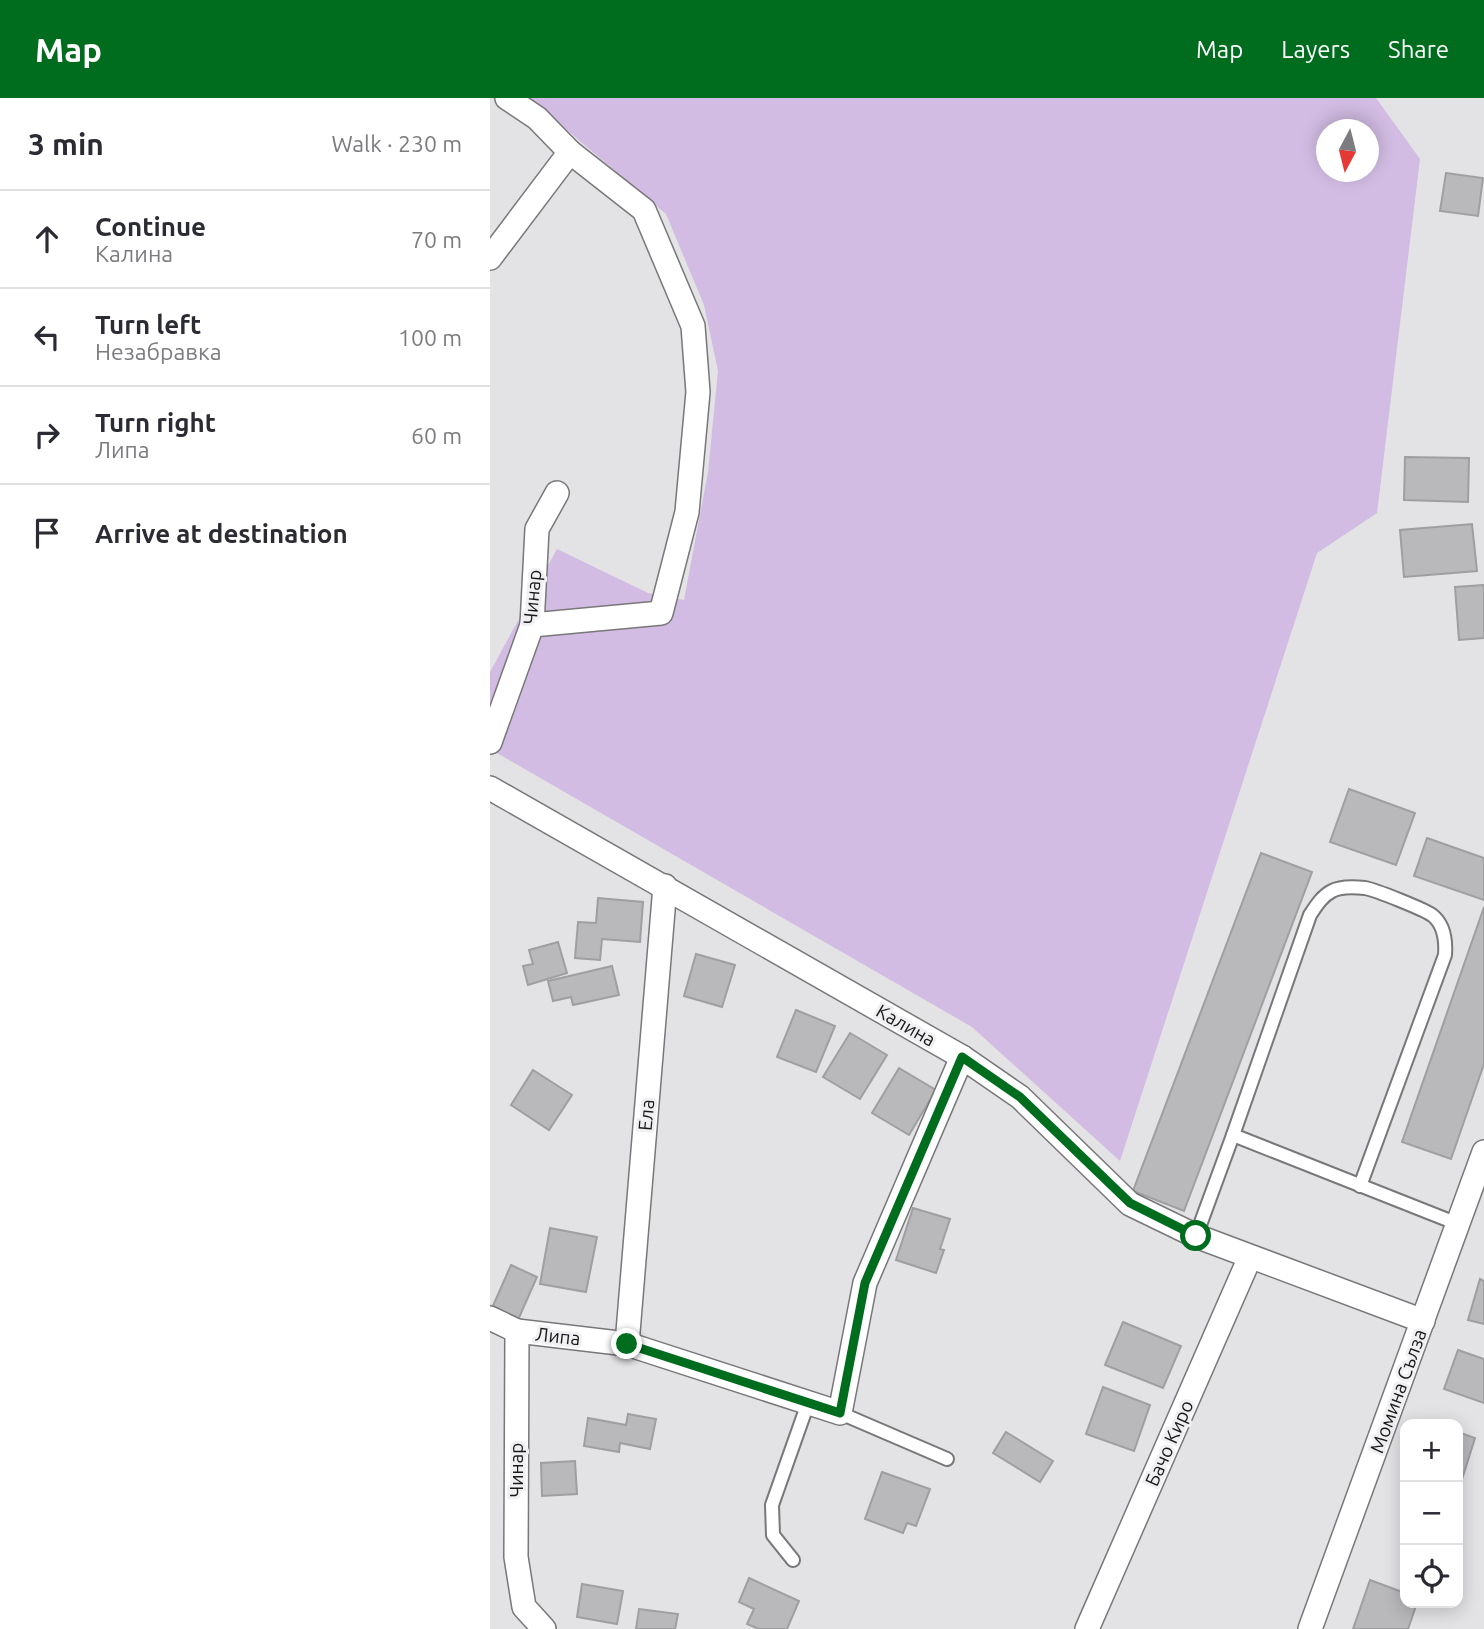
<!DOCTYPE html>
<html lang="en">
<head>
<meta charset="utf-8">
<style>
  :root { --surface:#fff; --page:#f2f2f3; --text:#2b2b33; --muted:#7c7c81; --line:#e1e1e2; --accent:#006d1e }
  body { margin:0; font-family:Ubuntu,sans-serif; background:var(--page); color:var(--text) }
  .controls { position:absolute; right:21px; bottom:21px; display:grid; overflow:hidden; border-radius:14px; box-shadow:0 4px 18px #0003 }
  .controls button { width:63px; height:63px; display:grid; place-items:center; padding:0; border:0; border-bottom:2px solid var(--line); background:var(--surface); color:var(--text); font:35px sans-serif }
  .compass { position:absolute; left:826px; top:21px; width:63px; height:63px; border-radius:50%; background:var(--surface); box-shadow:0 4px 18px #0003; rotate:187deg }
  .stop { position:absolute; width:21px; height:21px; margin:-16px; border:5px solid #006d1e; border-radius:50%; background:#fff }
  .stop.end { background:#006d1e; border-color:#fff; box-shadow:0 2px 7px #0008 }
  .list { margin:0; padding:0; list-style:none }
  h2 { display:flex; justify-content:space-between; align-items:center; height:91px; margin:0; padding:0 28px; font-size:30px }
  h2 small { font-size:23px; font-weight:400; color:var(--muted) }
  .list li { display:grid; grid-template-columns:46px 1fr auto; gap:21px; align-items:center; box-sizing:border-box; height:98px; padding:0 28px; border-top:2px solid var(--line) }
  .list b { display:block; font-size:26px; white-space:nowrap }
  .list p { margin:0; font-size:23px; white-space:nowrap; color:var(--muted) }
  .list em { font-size:23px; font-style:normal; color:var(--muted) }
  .icon { flex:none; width:38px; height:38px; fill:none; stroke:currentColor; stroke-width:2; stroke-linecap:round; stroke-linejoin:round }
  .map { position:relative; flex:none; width:994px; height:1531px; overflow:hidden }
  header { display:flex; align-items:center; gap:42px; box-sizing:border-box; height:98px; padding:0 35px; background:var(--accent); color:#fff }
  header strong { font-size:33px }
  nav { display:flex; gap:38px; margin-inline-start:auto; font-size:24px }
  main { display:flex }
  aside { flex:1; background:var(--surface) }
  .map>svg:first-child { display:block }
  .green { fill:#d2bce3; fill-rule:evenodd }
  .building { fill:#b9b8ba; stroke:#9f9ea0; stroke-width:2 }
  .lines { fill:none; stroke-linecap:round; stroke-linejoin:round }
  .service-casing { stroke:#787779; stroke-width:16 }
  .minor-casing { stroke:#787779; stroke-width:26 }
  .service { stroke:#fff; stroke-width:12 }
  .minor { stroke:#fff; stroke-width:23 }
  .route { stroke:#006d1e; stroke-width:9 }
  .labels { text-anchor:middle; stroke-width:6; stroke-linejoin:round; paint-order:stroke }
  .street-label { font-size:19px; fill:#191819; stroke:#f0eff2 }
</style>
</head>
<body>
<header>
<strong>Map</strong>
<nav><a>Map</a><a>Layers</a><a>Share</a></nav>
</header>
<main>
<aside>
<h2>3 min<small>Walk · 230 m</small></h2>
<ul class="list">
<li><svg class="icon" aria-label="ahead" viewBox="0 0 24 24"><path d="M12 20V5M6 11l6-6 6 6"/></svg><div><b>Continue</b><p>Калина</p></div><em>70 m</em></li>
<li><svg class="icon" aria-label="left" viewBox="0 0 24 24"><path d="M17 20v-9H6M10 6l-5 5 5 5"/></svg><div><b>Turn left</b><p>Незабравка</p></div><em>100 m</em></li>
<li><svg class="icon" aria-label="right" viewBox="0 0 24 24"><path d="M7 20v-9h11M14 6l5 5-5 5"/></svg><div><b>Turn right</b><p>Липа</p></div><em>60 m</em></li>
<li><svg class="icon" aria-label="arrive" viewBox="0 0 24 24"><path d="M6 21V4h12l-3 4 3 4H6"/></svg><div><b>Arrive at destination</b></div></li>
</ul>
</aside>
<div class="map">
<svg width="994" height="1531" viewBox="0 0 994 1531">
  <rect width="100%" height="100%" fill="#e3e2e4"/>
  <path class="green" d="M39,0H886L930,61L887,415L827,455L630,1063L482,929L0,651V574L67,451L158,495L194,502L218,374L228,273L214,207L176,116ZM836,32H878V74H836Z"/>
  <g class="building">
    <polygon points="956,75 993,80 988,118 950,113"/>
    <polygon points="915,359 979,360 978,404 914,402"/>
    <polygon points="982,426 987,473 914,479 910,432"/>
    <polygon points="994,487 994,540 969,542 965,489"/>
    <polygon points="859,691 925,715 906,767 840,744"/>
    <polygon points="937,740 994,760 994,802 924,778"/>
    <polygon points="771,755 822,774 694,1113 643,1093"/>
    <polygon points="108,800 153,804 150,844 112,841 110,862 85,860 88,824 106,825"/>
    <polygon points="994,809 994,966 961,1061 912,1044"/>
    <polygon points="68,844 77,875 38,887 33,868 43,866 39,852"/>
    <polygon points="206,856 245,867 232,909 194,898"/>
    <polygon points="122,868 129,897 83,907 81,899 63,903 58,883"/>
    <polygon points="306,912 345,928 326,974 287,959"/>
    <polygon points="360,935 397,957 370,1001 333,979"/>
    <polygon points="409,970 446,992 419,1037 382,1015"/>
    <polygon points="43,972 82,997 59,1032 21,1007"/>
    <polygon points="423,1110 460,1121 450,1151 454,1152 446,1175 406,1162"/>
    <polygon points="60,1130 107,1139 96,1194 50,1186"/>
    <polygon points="21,1167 47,1179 28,1222 2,1210"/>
    <polygon points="990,1181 994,1183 994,1226 978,1222"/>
    <polygon points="633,1224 691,1248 673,1290 615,1267"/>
    <polygon points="968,1252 994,1261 994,1305 954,1291"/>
    <polygon points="613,1289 660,1307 644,1353 596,1336"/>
    <polygon points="138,1316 166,1321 160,1351 130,1345 129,1354 94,1348 98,1320 136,1327"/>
    <polygon points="516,1334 563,1363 550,1384 503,1355"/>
    <polygon points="968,1334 985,1340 968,1394"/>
    <polygon points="85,1363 87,1396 52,1398 51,1365"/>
    <polygon points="392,1374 440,1391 426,1428 417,1425 413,1435 375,1421"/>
    <polygon points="259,1480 309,1503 297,1531 269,1531 257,1526 264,1511 249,1504"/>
    <polygon points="880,1482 915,1495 915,1505 927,1505 918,1531 863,1531"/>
    <polygon points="92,1486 133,1493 127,1526 87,1519"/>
    <polygon points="149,1511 188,1516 185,1531 146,1531"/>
  </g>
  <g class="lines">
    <defs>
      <g id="service">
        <path d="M743,1037L820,817C826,808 832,798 842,793C851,788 866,789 875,790C886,792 933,811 942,817C955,827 956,843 955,857L870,1088"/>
        <polyline points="706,1138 743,1037 968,1126"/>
        <polyline points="350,1315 457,1361"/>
        <polyline points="303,1462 283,1437 282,1407 318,1305"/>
      </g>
      <g id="minor">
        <polyline points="17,0 47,20 80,54 154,112 203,228 208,294 197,414 171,515 42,527"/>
        <polyline points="0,160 80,54"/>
        <polyline points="0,644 42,527 47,431 67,395"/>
        <polyline points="0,690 472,959 530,999 640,1106 706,1138 933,1223"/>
        <polyline points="0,1220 27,1233 26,1459 34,1509 54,1531"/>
        <polyline points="27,1233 137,1246 350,1315 375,1185 472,959"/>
        <polyline points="137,1246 175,788"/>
        <polyline points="597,1531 760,1159"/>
        <polyline points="820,1531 994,1054"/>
      </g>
    </defs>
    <use href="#service" class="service-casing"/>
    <use href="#minor" class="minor-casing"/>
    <use href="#service" class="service"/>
    <use href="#minor" class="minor"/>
  </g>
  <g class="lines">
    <polyline class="route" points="137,1246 350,1315 375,1185 472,959 530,999 640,1105 706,1138"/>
  </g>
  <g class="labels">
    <g class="street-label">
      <text transform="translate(42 499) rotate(-85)" y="7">Чинар</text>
      <text transform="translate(416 927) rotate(30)" y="7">Калина</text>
      <text transform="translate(156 1017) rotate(-85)" y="7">Ела</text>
      <text transform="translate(68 1238) rotate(6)" y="7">Липа</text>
      <text transform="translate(908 1293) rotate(-70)" y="7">Момина Сълза</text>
      <text transform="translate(679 1345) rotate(-66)" y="7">Бачо Киро</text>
      <text transform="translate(26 1372) rotate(-90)" y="7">Чинар</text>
    </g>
  </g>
</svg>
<div class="controls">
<button>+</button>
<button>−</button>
<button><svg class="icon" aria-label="locate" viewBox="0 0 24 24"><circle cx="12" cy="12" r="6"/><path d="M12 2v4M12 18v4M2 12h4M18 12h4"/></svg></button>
</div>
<svg class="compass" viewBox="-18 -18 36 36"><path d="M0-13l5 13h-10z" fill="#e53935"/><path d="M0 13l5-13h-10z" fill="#7c7c81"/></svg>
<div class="stop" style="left:706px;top:1138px"></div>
<div class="stop end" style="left:137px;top:1246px"></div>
</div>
</main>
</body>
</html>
